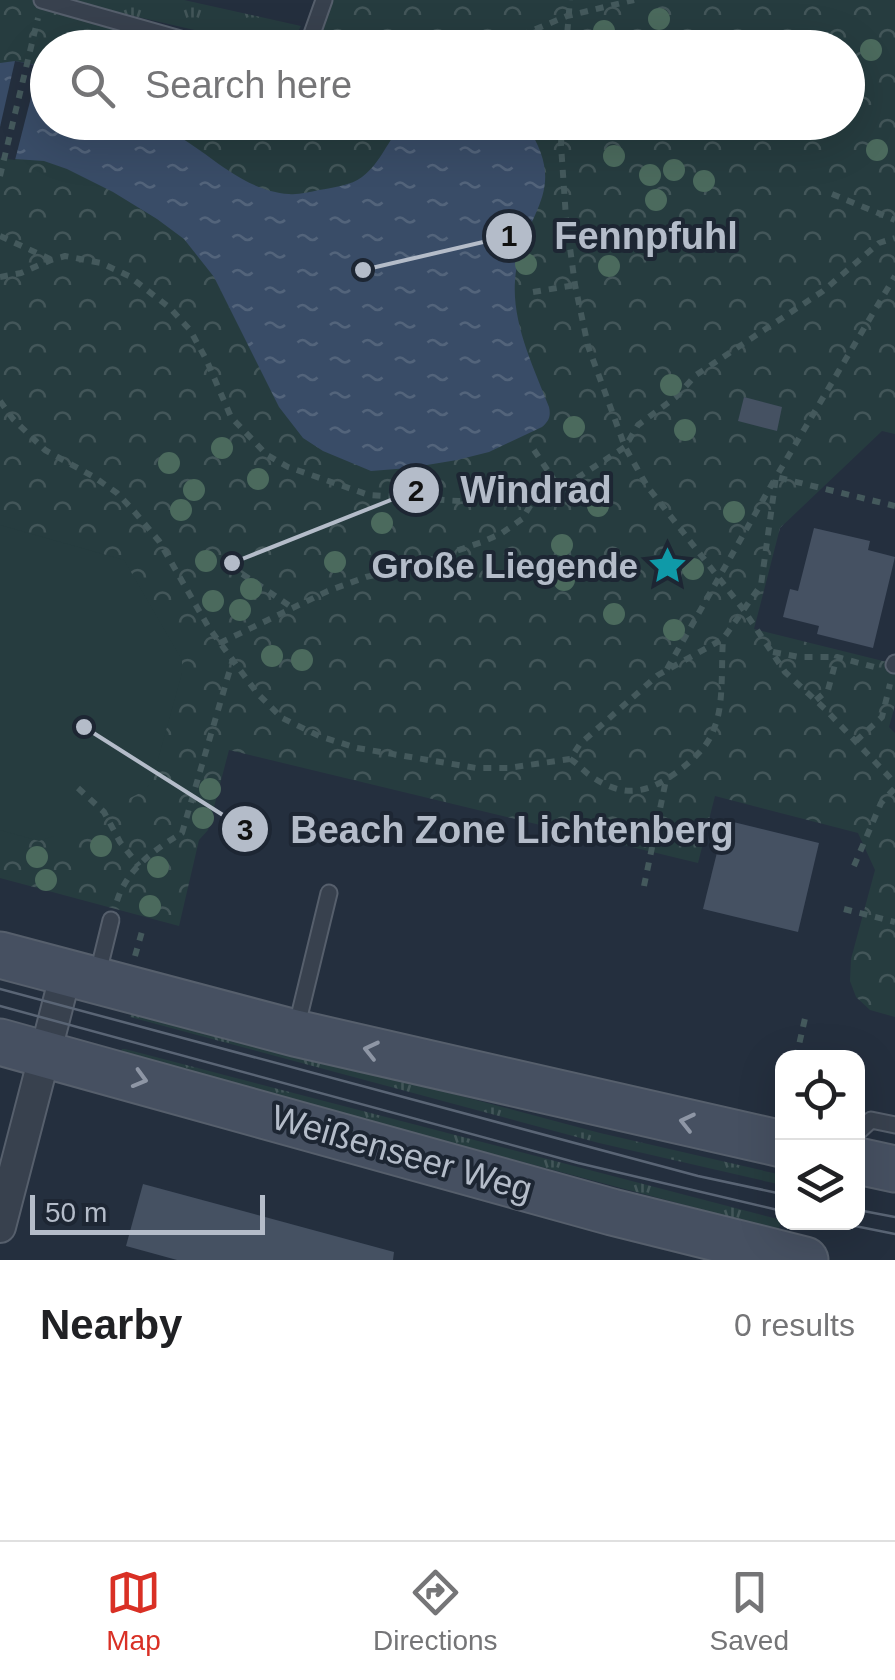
<!DOCTYPE html>
<html lang="en">
<head>
<meta charset="utf-8">
<style>
  :root { --surface:#fff; --page:#f2f2f2; --text:#202124; --muted:#757577; --line:#e0e0e0; --accent:#d93025 }
  body { margin:0; font-family:Helvetica,sans-serif; background:var(--page); color:var(--text) }
  .controls { position:absolute; right:30px; bottom:30px; display:grid; overflow:hidden; border-radius:20px; box-shadow:0 10px 40px #0002 }
  .controls button { width:90px; height:90px; display:grid; place-items:center; padding:0; border:0; border-bottom:2px solid var(--line); background:var(--surface); color:var(--text); font:50px sans-serif }
  .scale { position:absolute; left:30px; bottom:25px; width:235px; box-sizing:border-box; padding-left:10px; border:5px solid #b4bcc9; border-top:0; font-size:28px; line-height:35px; white-space:nowrap; color:#b4bcc9; -webkit-text-stroke:8px #1d2633; paint-order:stroke }
  .list { margin:0; padding:0; list-style:none }
  h2 { display:flex; justify-content:space-between; align-items:center; height:130px; margin:0; padding:0 40px; font-size:42px }
  h2 small { font-size:32px; font-weight:400; color:var(--muted) }
  .icon { flex:none; width:55px; height:55px; fill:none; stroke:currentColor; stroke-width:2; stroke-linecap:round; stroke-linejoin:round }
  .map { position:relative; flex:none; width:895px; height:1260px; overflow:hidden }
  .search { position:absolute; background:var(--surface); box-shadow:0 10px 40px #0002; left:30px; right:30px; top:30px; height:110px; display:flex; align-items:center; gap:25px; box-sizing:border-box; padding:0 35px; border-radius:55px; color:var(--muted); font-size:38px }
  .sheet { height:280px; background:var(--surface) }
  nav { display:flex; justify-content:space-around; align-items:center; box-sizing:border-box; height:140px; border-top:2px solid var(--line); background:var(--surface); font-size:28px; color:var(--muted) }
  nav a { display:grid; justify-items:center; gap:5px }
  nav .on { color:var(--accent) }
  .map>svg:first-child { display:block }
  .grass { fill:url(#grass-tufts) }
  .park { fill:url(#park-crowns) }
  .garden { fill:#263c3f }
  .water { fill:url(#water-ripples) }
  .pier { fill:#242f3e }
  .building { fill:#455162 }
  .lines { fill:none; stroke-linecap:round; stroke-linejoin:round }
  .service-casing { stroke:#565f6c; stroke-width:19 }
  .minor-casing { stroke:#565f6c; stroke-width:34 }
  .secondary-casing { stroke:#565f6c; stroke-width:49 }
  .path { stroke:#44595c; stroke-width:6; stroke-dasharray:8 8; stroke-linecap:butt }
  .service { stroke:#38414e; stroke-width:15 }
  .minor { stroke:#38414e; stroke-width:30 }
  .secondary { stroke:#465061; stroke-width:45 }
  .tram { stroke:#5a6575; stroke-width:2.5 }
  .tree { fill:#4b6a5d }
  .oneway { stroke:#8e96a5 }
  .labels { text-anchor:middle; stroke-width:8; stroke-linejoin:round; paint-order:stroke }
  .poi-label { font-size:35px; font-weight:bold; fill:#b4bcc9; stroke:#1d2633; text-anchor:end }
  .street-label { font-size:35px; fill:#b4bcc9; stroke:#1d2633 }
  .leader { fill:none; stroke:#b4bcc9; stroke-width:4 }
  .callout-dot { fill:#b4bcc9; stroke:#1d2633; stroke-width:4 }
  .mark-label { font-size:30px; text-anchor:middle; font-weight:bold; fill:#111 }
  .callout-label { font-size:38px; text-anchor:middle; font-weight:bold; fill:#b4bcc9; stroke:#1d2633; stroke-width:8; stroke-linejoin:round; paint-order:stroke }
</style>
</head>
<body>
<div class="map">
<svg width="895" height="1260" viewBox="0 0 895 1260">
  <defs>
    <pattern id="grass-tufts" width="24" height="20" patternUnits="userSpaceOnUse" patternTransform="scale(2.5)"><rect width="24" height="20" fill="#263c3f"/><path d="M3 7l-1-3M5 7V3M7 7l1-3M15 17l-1-3M17 17v-4M19 17l1-3" fill="none" stroke="#435659"/></pattern>
    <pattern id="park-crowns" width="20" height="18" patternUnits="userSpaceOnUse" patternTransform="scale(2.5)"><rect width="20" height="18" fill="#263c3f"/><path d="M2 6a3 3 0 1 1 6 0M12 15a3 3 0 1 1 6 0" fill="none" stroke="#435659"/></pattern>
    <pattern id="water-ripples" width="26" height="14" patternUnits="userSpaceOnUse" patternTransform="scale(2.5)"><rect width="26" height="14" fill="#394c67"/><path d="M2 4q2-2 4 0t4 0M15 11q2-2 4 0t4 0" fill="none" stroke="#53647b"/></pattern>
  </defs>
  <rect width="100%" height="100%" fill="#242f3e"/>
  <g class="grass">
    <polygon points="76,0 184,0 301,26 289,47 268,47 82,4"/>
    <polygon points="133,1009 600,1133 782,1175 782,1185 599,1143 130,1017"/>
    <polygon points="122,1049 125,1049 781,1220 779,1229 775,1229 120,1055"/>
  </g>
  <path class="park" d="M0,0H73L77,5L243,47L48,48V122H848V48L291,47C306,34 311,19 316,0H895V434L882,431L780,528L754,629L895,664V705L889,727L895,733V1017L870,1010L856,997L850,981L851,959L875,870L858,833L715,796L698,863L229,750L208,830L199,840L179,926L0,878Z"/>
  <polygon class="garden" points="0,525 124,560 182,660 182,673 152,781 144,791 54,836 39,841 0,830"/>
  <path class="water" d="M15,61L47,67L48,122C70,123 137,118 154,124C202,142 235,190 289,194C298,195 309,192 319,190C332,188 352,185 362,177C381,163 388,139 404,123H525C574,195 519,213 515,281C512,324 534,368 549,407C551,416 549,421 542,427L489,452L457,460L409,468L371,471L323,451L303,438L279,407L214,277L184,239L157,219L113,192L67,169L44,161L0,158V63Z"/>
  <polygon class="pier" points="15,61 39,66 15,160 0,158 0,127"/>
  <g class="building">
    <polygon points="744,397 782,407 777,431 738,421"/>
    <polygon points="814,528 870,541 868,550 895,557 873,648 817,634 819,626 783,617 790,589 798,591"/>
    <polygon points="725,820 819,843 798,932 703,909"/>
    <polygon points="143,1184 394,1252 393,1260 177,1260 126,1246"/>
  </g>
  <g class="lines">
    <defs>
      <g id="service">
        <polyline points="42,0 212,48"/>
        <polyline points="307,48 324,0"/>
        <polyline points="894,665 895,663"/>
        <polyline points="97,977 111,920"/>
        <polyline points="296,1029 329,893"/>
        <polyline points="858,1132 871,1120 895,1125"/>
      </g>
      <polyline id="minor" points="0,1227 66,973"/>
      <g id="secondary">
        <polyline points="0,955 295,1033 782,1144"/>
        <polyline points="0,1042 612,1212 805,1260"/>
        <polyline points="858,1161 895,1169"/>
      </g>
    </defs>
    <use href="#service" class="service-casing"/>
    <use href="#minor" class="minor-casing"/>
    <use href="#secondary" class="secondary-casing"/>
    <g class="path">
      <polyline points="491,48 567,16 634,0"/>
      <polyline points="566,48 570,0"/>
      <polyline points="264,122 295,130 322,122"/>
      <polyline points="562,122 561,145 566,218 575,285 588,346 625,447 647,486 743,609 785,672 825,709 895,783"/>
      <polyline points="0,176 38,18"/>
      <polyline points="832,194 895,220"/>
      <polyline points="0,236 50,259"/>
      <polyline points="0,277 21,273 51,260 65,256 101,263 129,276 170,308 190,330 206,359 231,417 267,455 288,467 369,495 458,501 487,500 510,495 535,498"/>
      <polyline points="533,292 575,285"/>
      <polyline points="0,401 13,419 45,450 94,477 117,493 133,510 159,541 209,628 257,693 282,718 319,736 357,748 476,768 508,768 570,759 580,744 658,675 723,639 761,585 776,477 895,276"/>
      <polyline points="534,450 560,489"/>
      <polyline points="229,565 290,606"/>
      <polyline points="220,643 328,591 366,577 407,568 482,542 502,533 522,519 535,498 560,489 625,447 638,425 676,397 696,375 823,291 879,243 895,238"/>
      <polyline points="773,652 799,657 837,657"/>
      <polyline points="667,669 776,477 895,506"/>
      <polyline points="816,700 828,690 837,657 874,667"/>
      <polyline points="856,741 882,717 890,684"/>
      <path d="M570,759C577,763 582,769 588,774C624,800 648,794 681,769C696,757 709,745 715,726C724,703 721,666 723,640"/>
      <polyline points="78,788 104,812 120,842 139,866"/>
      <polyline points="854,866 881,803 895,788"/>
      <polyline points="644,886 666,780"/>
      <path d="M117,901C127,869 155,849 182,833L233,659"/>
      <polyline points="844,909 895,922"/>
      <polyline points="135,956 143,928"/>
      <polyline points="796,1058 806,1014"/>
    </g>
    <use href="#service" class="service"/>
    <use href="#minor" class="minor"/>
    <use href="#secondary" class="secondary"/>
    <g class="tram">
      <polyline points="0,989 698,1176 782,1194"/>
      <polyline points="0,1006 578,1163 782,1211"/>
      <polyline points="858,1210 895,1217"/>
      <polyline points="835,1222 895,1234"/>
    </g>
  </g>
  <g class="tree">
    <circle cx="659" cy="19" r="11"/>
    <circle cx="604" cy="31" r="11"/>
    <circle cx="871" cy="50" r="11"/>
    <circle cx="877" cy="150" r="11"/>
    <circle cx="614" cy="156" r="11"/>
    <circle cx="674" cy="170" r="11"/>
    <circle cx="650" cy="175" r="11"/>
    <circle cx="704" cy="181" r="11"/>
    <circle cx="656" cy="200" r="11"/>
    <circle cx="526" cy="264" r="11"/>
    <circle cx="609" cy="266" r="11"/>
    <circle cx="671" cy="385" r="11"/>
    <circle cx="574" cy="427" r="11"/>
    <circle cx="685" cy="430" r="11"/>
    <circle cx="222" cy="448" r="11"/>
    <circle cx="169" cy="463" r="11"/>
    <circle cx="258" cy="479" r="11"/>
    <circle cx="194" cy="490" r="11"/>
    <circle cx="598" cy="506" r="11"/>
    <circle cx="181" cy="510" r="11"/>
    <circle cx="734" cy="512" r="11"/>
    <circle cx="382" cy="523" r="11"/>
    <circle cx="562" cy="545" r="11"/>
    <circle cx="206" cy="561" r="11"/>
    <circle cx="335" cy="562" r="11"/>
    <circle cx="693" cy="569" r="11"/>
    <circle cx="564" cy="580" r="11"/>
    <circle cx="251" cy="589" r="11"/>
    <circle cx="213" cy="601" r="11"/>
    <circle cx="240" cy="610" r="11"/>
    <circle cx="614" cy="614" r="11"/>
    <circle cx="674" cy="630" r="11"/>
    <circle cx="272" cy="656" r="11"/>
    <circle cx="302" cy="660" r="11"/>
    <circle cx="210" cy="789" r="11"/>
    <circle cx="203" cy="818" r="11"/>
    <circle cx="101" cy="846" r="11"/>
    <circle cx="37" cy="857" r="11"/>
    <circle cx="158" cy="867" r="11"/>
    <circle cx="46" cy="880" r="11"/>
    <circle cx="150" cy="906" r="11"/>
  </g>
  <defs><path id="oneway-chevron" d="M-2-3.5L2.5 0L-2 3.5" fill="none" stroke-width="1.6" stroke-linecap="round" stroke-linejoin="round" transform="scale(2.5)"/></defs>
  <g class="oneway">
    <use href="#oneway-chevron" transform="translate(371 1050) rotate(-167)"/>
    <use href="#oneway-chevron" transform="translate(140 1079) rotate(16)"/>
    <use href="#oneway-chevron" transform="translate(687 1122) rotate(-167)"/>
  </g>
  <defs>
    <symbol id="sight-bare" viewBox="-9 -9 18 18"><path d="M0-6L1.8-2.2L6-1.7L2.9 1.2L3.7 5.4L0 3.3L-3.7 5.4L-2.9 1.2L-6-1.7L-1.8-2.2Z" fill="#0f9aa8" stroke="#1d2633" stroke-width="2.5" paint-order="stroke"/></symbol>
  </defs>
  <g fill-rule="evenodd">
    <use href="#sight-bare" x="640" y="538" width="55" height="55"/>
  </g>
  <g class="labels">
    <g class="poi-label">
      <text x="638" y="578">Große Liegende</text>
    </g>
    <g class="street-label">
      <text transform="translate(402 1153) rotate(16)" y="12">Weißenseer Weg</text>
    </g>
  </g>
  <path class="leader" d="M363 270L509 236M232 563L416 490M84 727L245 829"/>
  <g class="callout-dot">
    <circle cx="363" cy="270" r="10"/>
    <circle cx="232" cy="563" r="10"/>
    <circle cx="84" cy="727" r="10"/>
    <circle cx="509" cy="236" r="25"/>
    <circle cx="416" cy="490" r="25"/>
    <circle cx="245" cy="829" r="25"/>
  </g>
  <g class="mark-label">
    <text x="509" y="246">1</text>
    <text x="416" y="501">2</text>
    <text x="245" y="840">3</text>
  </g>
  <g class="callout-label">
    <text x="646" y="249">Fennpfuhl</text>
    <text x="536" y="503">Windrad</text>
    <text x="512" y="843">Beach Zone Lichtenberg</text>
  </g>
</svg>
<div class="controls">
<button><svg class="icon" aria-label="locate" viewBox="0 0 24 24"><circle cx="12" cy="12" r="6"/><path d="M12 2v4M12 18v4M2 12h4M18 12h4"/></svg></button>
<button><svg class="icon" aria-label="layers" viewBox="0 0 24 24"><path d="M12 4l9 5-9 5-9-5zM3 14l9 5 9-5"/></svg></button>
</div>
<div class="scale">50 m</div>
<div class="search"><svg class="icon" aria-label="search" viewBox="0 0 24 24"><circle cx="10" cy="10" r="6"/><path d="M15 15l6 6"/></svg>Search here</div>
</div>
<section class="sheet">
<h2>Nearby<small>0 results</small></h2>
<ul class="list">
</ul>
</section>
<nav>
<a class="on"><svg class="icon" aria-label="map" viewBox="0 0 24 24"><path d="M3 6l6-2 6 2 6-2v14l-6 2-6-2-6 2zM9 4v14M15 6v14"/></svg>Map</a>
<a><svg class="icon" aria-label="directions" viewBox="0 0 24 24"><path d="M12 3l9 9-9 9-9-9zM9 14v-3h6M13 9l2 2-2 2"/></svg>Directions</a>
<a><svg class="icon" aria-label="saved" viewBox="0 0 24 24"><path d="M7 4h10v16l-5-4-5 4z"/></svg>Saved</a>
</nav>
</body>
</html>
